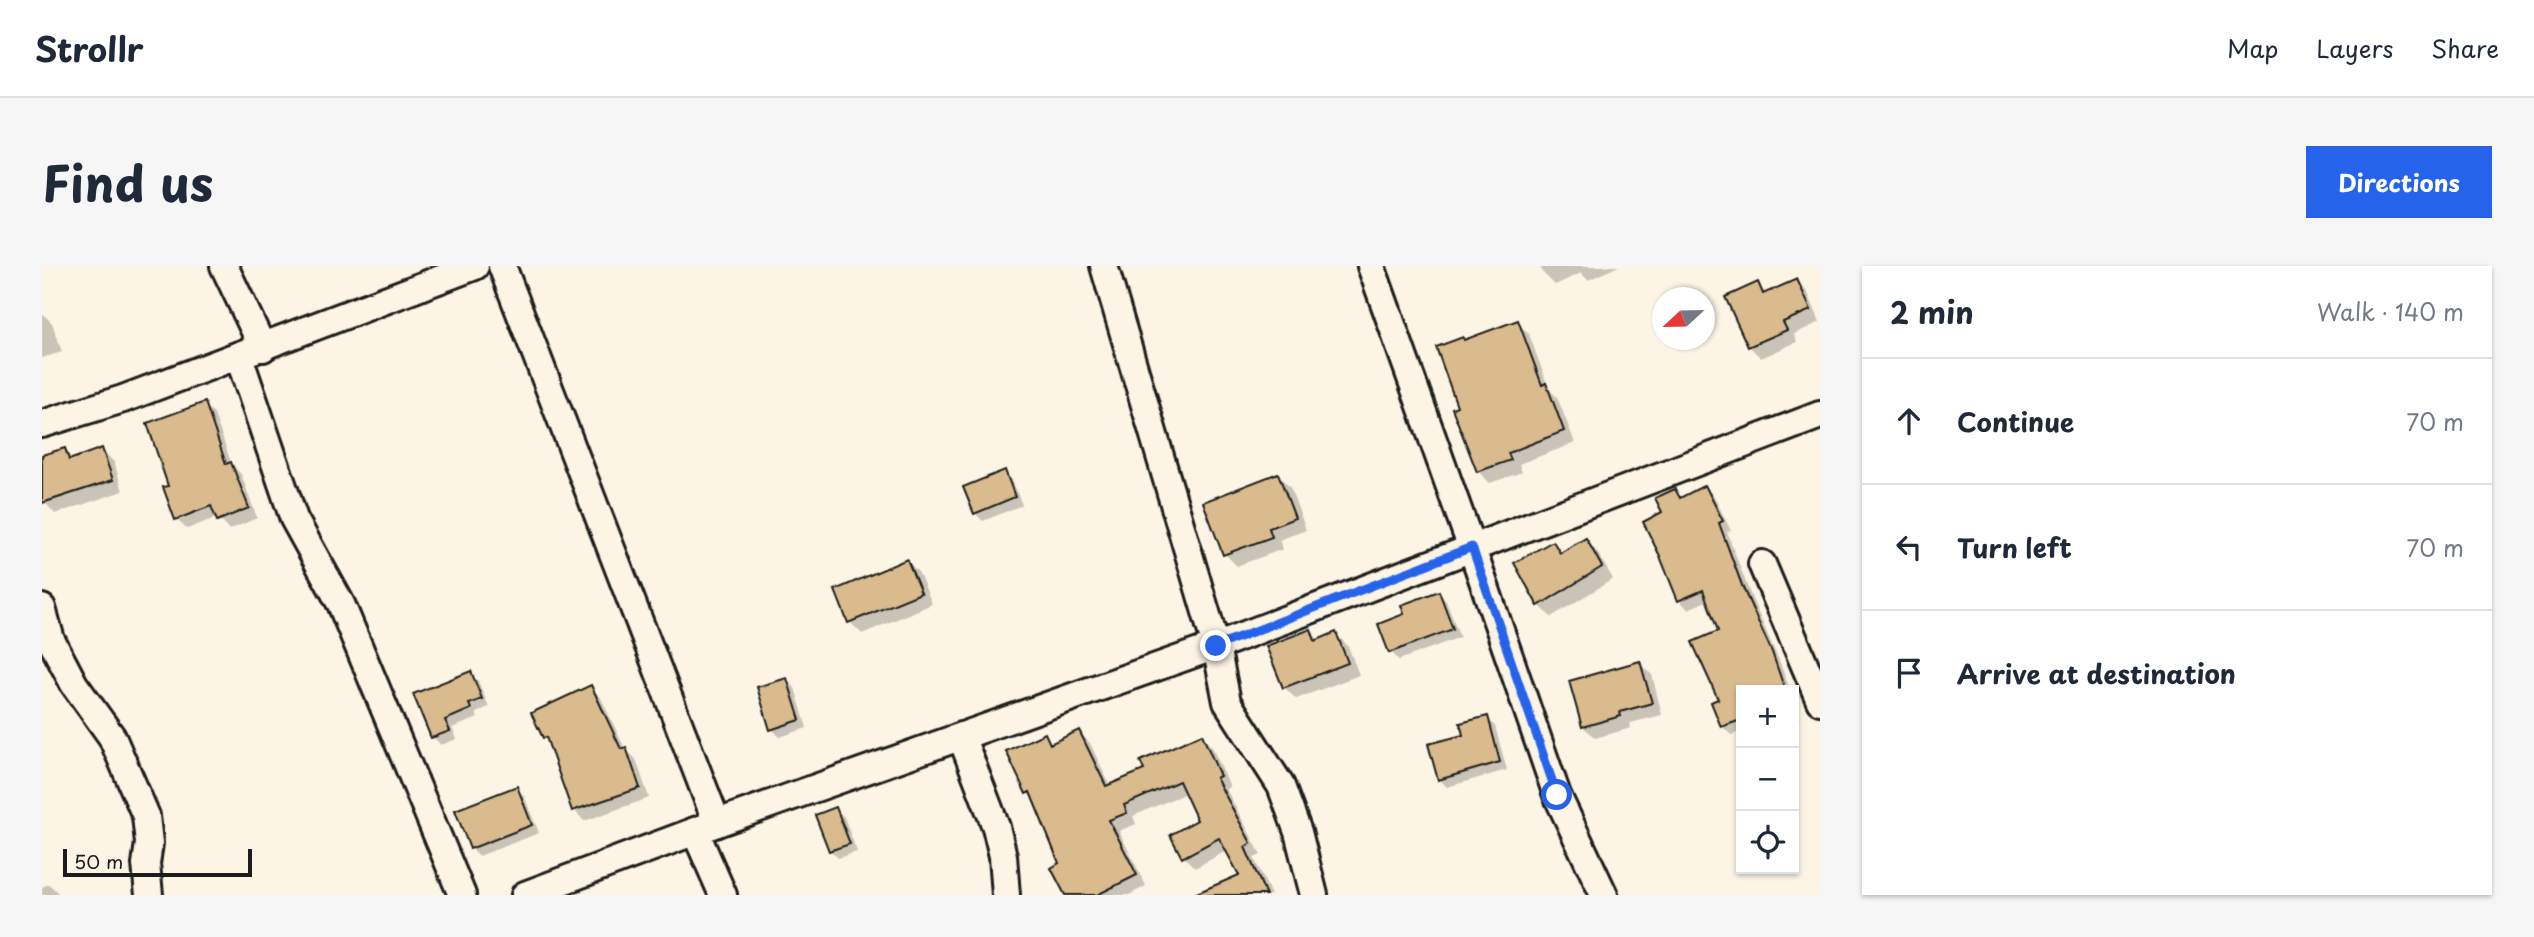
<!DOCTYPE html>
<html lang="en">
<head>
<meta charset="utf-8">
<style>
  :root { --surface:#fff; --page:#f6f6f7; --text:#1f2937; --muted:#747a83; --line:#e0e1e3; --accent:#2563eb }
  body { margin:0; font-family:"Playpen Sans",sans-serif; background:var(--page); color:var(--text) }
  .controls { position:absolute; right:21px; bottom:21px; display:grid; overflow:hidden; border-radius:0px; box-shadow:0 2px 5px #0004 }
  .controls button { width:63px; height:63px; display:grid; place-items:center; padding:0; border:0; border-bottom:2px solid var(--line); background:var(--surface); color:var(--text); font:35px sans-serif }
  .compass { position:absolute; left:1610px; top:21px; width:63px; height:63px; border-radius:50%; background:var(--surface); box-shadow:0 2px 5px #0004; rotate:248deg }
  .scale { position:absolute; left:21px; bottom:18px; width:189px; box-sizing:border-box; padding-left:7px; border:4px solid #1c1c1c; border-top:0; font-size:19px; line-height:24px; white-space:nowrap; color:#1c1c1c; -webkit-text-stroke:5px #fcf5e5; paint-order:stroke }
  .stop { position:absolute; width:21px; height:21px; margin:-16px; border:5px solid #2563eb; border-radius:50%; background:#fff }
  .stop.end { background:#2563eb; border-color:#fff; box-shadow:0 2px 7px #0008 }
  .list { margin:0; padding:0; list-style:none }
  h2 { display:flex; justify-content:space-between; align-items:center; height:91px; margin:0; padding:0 28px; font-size:30px }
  h2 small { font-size:23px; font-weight:400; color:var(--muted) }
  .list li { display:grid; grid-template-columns:46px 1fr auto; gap:21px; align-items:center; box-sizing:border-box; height:126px; padding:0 28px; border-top:2px solid var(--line) }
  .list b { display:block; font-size:26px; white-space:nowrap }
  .list em { font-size:23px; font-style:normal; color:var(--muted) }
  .icon { flex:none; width:38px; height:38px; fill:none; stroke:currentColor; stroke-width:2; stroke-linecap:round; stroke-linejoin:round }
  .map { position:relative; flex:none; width:1778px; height:629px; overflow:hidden; border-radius:0px }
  header { display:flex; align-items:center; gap:42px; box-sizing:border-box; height:98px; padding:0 35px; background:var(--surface); border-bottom:2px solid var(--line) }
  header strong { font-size:33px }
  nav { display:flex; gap:38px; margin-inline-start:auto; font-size:24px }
  .intro { display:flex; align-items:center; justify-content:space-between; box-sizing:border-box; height:168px; padding:0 42px }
  h1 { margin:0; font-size:49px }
  .button { padding:18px 32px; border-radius:0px; background:var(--accent); color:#fff; font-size:24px; font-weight:700 }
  main { display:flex; gap:42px; padding:0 42px }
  aside { flex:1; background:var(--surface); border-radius:0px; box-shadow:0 2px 5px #0004 }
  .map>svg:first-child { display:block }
  .shadow { fill:#0003 }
  .building { fill:#d9bb8d; stroke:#1c1c1c; stroke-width:2 }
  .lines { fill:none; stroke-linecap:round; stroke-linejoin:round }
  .minor-casing { stroke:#1c1c1c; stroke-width:32 }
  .minor { stroke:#fcf5e5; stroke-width:26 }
  .route { stroke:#2563eb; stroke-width:9 }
</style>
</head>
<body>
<header>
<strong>Strollr</strong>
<nav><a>Map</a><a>Layers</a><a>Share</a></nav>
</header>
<div class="intro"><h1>Find us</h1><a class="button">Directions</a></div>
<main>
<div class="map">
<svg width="1778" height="629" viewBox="0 0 1778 629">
  <rect width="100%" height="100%" fill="#fcf5e5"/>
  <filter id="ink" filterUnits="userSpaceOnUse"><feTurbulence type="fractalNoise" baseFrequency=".0143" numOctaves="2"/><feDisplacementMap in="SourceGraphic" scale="14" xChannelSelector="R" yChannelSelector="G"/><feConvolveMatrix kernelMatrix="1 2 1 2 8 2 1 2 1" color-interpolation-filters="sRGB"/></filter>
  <g filter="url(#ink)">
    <g class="shadow">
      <polygon points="1498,0 1577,0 1546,14 1539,7 1513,19 1501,7"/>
      <polygon points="1755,15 1766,27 1778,56 1752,68 1755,76 1719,92 1707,80 1715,19 1725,28"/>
      <polygon points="0,49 2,49 10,57 20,86 0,92"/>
      <polygon points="1475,56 1487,68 1507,123 1515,131 1533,177 1477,198 1480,206 1448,217 1436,205 1417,141 1423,75"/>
      <polygon points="162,138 172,148 190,199 199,208 215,252 187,264 176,251 145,263 135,253 129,221"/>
      <polygon points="22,184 32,194 60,184 72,196 81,225 13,248 0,233 0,191"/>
      <polygon points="962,206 970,214 980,239 941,255 933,247"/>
      <polygon points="1236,209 1248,221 1264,264 1237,274 1241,283 1195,300 1183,288"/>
      <polygon points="1663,221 1672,230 1689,265 1685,266 1710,333 1738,397 1748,424 1699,424 1699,466 1689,469 1680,460 1678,366 1667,334 1646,343 1637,334 1622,247 1633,225 1641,233"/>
      <polygon points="1544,274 1555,286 1571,313 1509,351 1497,339 1511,277 1521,287"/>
      <polygon points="865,295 877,307 890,338 820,368 808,356"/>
      <polygon points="1396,327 1404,335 1418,371 1357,394 1349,386 1365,349"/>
      <polygon points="1268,365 1278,375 1294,368 1306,380 1317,409 1254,433 1242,421"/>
      <polygon points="1598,397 1610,409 1620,449 1588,457 1589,462 1553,472 1541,460"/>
      <polygon points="428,407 436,415 447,441 434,447 436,452 410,462 415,473 399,479 391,471 373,429"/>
      <polygon points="745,414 753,422 765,462 738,471 730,463"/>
      <polygon points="549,421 559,432 583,483 594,493 607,532 542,555 532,544 508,477 503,471"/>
      <polygon points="1752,435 1758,453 1752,455"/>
      <polygon points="1445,452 1453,460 1465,504 1405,521 1397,513 1423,470"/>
      <polygon points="1037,466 1048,477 1068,520 1104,505 1159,470 1170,481 1188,521 1184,523 1219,589 1212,592 1229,629 1154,629 1199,609 1186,584 1153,602 1142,591 1130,570 1157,555 1144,527 1091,550 1094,558 1077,565 1104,620 1087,629 1024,629 1019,598 993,534 986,527 1002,469 1011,478"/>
      <polygon points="474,522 482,530 497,567 437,590 429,582"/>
      <polygon points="794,543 802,551 815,586 796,592 788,584"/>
      <polygon points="7,618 15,626 17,629 0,629 0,621"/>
    </g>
    <g class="building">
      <polygon points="1755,13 1769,44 1741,56 1745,64 1706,81 1683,31 1716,16 1721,28"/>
      <polygon points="1476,54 1500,119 1504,117 1522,165 1466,187 1469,194 1435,206 1410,142 1415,140 1394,81 1421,71 1422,74"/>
      <polygon points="163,136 184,198 189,196 207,242 175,255 169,240 133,254 121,221 126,220 105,157"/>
      <polygon points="23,182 27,194 60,182 71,214 0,237 0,189"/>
      <polygon points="963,204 973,231 932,248 921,221"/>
      <polygon points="1236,207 1253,252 1227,262 1230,271 1181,289 1161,236"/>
      <polygon points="1663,219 1681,255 1677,257 1701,322 1730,386 1743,424 1699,424 1699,454 1679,461 1669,436 1676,433 1650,376 1676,365 1661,324 1636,335 1617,288 1601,256 1620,246 1613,232 1633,223 1638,232"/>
      <polygon points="1544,272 1560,301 1496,340 1472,297 1511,275 1518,287"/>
      <polygon points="865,293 879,327 806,357 793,324"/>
      <polygon points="1397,325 1411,363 1347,387 1336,358 1362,348 1359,339"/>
      <polygon points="1269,363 1273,375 1294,366 1306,397 1241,422 1224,380"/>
      <polygon points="1598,395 1610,437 1578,446 1579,450 1540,461 1527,415"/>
      <polygon points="429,405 440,433 427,438 429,443 403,454 408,465 389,472 371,428"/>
      <polygon points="745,412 758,454 728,464 715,421"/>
      <polygon points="549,419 579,483 584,481 598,522 530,545 504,471 501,472 489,447"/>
      <polygon points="1446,450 1458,496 1396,514 1386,478 1421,469 1418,457"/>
      <polygon points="1037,464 1064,520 1102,504 1098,495 1160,468 1178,510 1174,512 1209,577 1203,581 1224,629 1150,629 1197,609 1177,572 1140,592 1128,569 1155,554 1137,515 1082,539 1085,547 1067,554 1095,609 1055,629 1023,629 1009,602 1017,597 988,526 984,528 964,485 1003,467 1008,478"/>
      <polygon points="475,520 490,559 428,583 413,544"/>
      <polygon points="794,541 808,578 787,585 773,549"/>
    </g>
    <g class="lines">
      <defs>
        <g id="minor">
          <polyline points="182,0 221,82"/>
          <polyline points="460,0 675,557 1174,380 1778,149"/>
          <polyline points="1062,0 1174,380 1185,436 1239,520 1256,566 1272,629"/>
          <polyline points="1329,0 1429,280 1515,529 1562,629"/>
          <polyline points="197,91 252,253 299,338 420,629"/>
          <polyline points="0,158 81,133 433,0"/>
          <polyline points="1720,298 1778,435"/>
          <polyline points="0,342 9,374 32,418 70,471 104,550 107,577 104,598 107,629"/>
          <polyline points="919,470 954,561 961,590 964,629"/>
          <polyline points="653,565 681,629"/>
          <polyline points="483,629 675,557"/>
        </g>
      </defs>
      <use href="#minor" class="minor-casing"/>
      <use href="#minor" class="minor"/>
    </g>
  </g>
  <g class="lines" filter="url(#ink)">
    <polyline class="route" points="1174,380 1430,281 1515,529"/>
  </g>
</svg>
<div class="controls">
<button>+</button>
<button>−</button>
<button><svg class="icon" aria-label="locate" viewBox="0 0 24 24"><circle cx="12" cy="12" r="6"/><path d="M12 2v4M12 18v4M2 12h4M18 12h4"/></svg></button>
</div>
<svg class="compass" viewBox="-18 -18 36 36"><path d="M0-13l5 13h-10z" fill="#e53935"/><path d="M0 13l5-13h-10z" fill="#747a83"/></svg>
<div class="scale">50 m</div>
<div class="stop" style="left:1515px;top:529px"></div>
<div class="stop end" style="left:1174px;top:380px"></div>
</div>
<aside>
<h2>2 min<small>Walk · 140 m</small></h2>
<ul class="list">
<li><svg class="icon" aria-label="ahead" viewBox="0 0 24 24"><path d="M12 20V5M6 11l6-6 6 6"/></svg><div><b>Continue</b></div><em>70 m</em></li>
<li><svg class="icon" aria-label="left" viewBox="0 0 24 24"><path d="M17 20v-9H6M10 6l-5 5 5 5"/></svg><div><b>Turn left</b></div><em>70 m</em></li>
<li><svg class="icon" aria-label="arrive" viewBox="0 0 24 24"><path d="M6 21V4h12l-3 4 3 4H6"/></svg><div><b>Arrive at destination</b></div></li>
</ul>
</aside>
</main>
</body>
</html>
